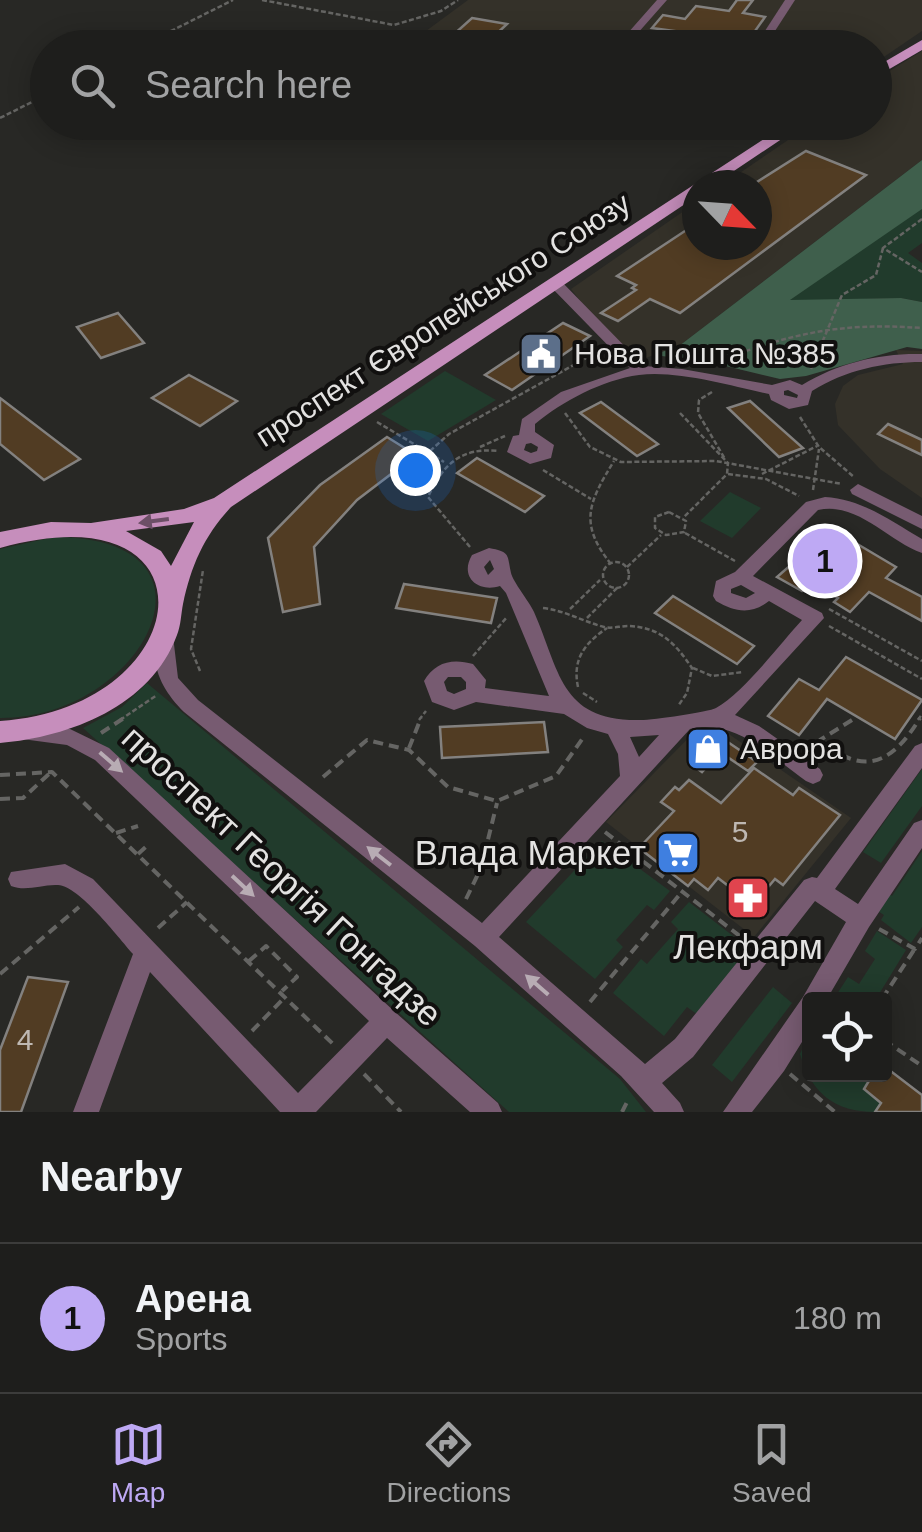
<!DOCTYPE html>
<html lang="en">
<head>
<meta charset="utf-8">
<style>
  :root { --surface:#1e1e1c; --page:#262725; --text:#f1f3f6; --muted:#a1a2a3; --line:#3c3c3b; --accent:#bea9f4 }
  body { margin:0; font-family:Helvetica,sans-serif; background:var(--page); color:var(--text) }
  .controls { position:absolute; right:30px; bottom:30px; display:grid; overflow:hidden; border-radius:10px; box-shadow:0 5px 25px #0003 }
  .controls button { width:90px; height:90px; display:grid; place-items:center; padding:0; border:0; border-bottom:2px solid var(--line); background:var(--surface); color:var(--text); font:50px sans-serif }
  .compass { position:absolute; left:682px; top:170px; width:90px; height:90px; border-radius:50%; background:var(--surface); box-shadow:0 5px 25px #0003; rotate:115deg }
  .you { position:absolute; left:415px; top:470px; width:35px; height:35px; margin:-25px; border:8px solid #fff; border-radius:50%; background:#1a73e8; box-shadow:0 0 0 15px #1a73e833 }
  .badge { display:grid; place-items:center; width:65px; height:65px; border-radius:50%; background:var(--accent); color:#111; font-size:32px; font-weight:700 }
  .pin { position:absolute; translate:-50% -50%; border:5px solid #fff; box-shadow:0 2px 10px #0006 }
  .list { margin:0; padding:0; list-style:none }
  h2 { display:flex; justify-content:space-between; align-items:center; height:130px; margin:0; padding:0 40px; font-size:42px }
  h2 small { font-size:32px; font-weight:400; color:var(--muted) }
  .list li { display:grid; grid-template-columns:65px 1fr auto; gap:30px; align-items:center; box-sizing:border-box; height:150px; padding:0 40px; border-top:2px solid var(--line) }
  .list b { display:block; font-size:38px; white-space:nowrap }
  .list p { margin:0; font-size:32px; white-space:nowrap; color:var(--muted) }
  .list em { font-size:32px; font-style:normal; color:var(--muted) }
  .icon { flex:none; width:55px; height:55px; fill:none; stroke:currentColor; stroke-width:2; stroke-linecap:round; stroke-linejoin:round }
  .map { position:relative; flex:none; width:922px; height:1112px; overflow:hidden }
  .search { position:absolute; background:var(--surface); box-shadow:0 5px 25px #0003; left:30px; right:30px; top:30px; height:110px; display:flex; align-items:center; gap:25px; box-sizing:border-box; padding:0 35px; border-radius:55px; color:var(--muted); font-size:38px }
  .sheet { height:280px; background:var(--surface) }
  nav { display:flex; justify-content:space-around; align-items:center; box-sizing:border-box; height:140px; border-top:2px solid var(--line); background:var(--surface); font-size:28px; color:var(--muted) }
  nav a { display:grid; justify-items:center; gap:5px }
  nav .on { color:var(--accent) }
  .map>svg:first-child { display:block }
  .built { fill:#343129 }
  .green { fill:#213b2c }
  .forest { fill:#3f5f4c }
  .building { fill:#513c23; stroke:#83817f; stroke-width:2.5 }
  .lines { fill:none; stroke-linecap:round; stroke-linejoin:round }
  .path-far1 { stroke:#656563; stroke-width:2.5; stroke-dasharray:5 2.5; stroke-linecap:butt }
  .path { stroke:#656563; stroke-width:4; stroke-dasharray:10 6; stroke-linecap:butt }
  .minor { fill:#775b71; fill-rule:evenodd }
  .major { fill:#c68ebc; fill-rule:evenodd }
  .oneway { fill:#6c4f66 }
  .oneway2 { fill:#b8acb4 }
  .labels { text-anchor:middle; stroke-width:8; stroke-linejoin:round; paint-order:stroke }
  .street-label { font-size:30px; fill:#e3e2e1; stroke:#11100f }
  .poi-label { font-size:30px; fill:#e3e2e1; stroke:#11100f; text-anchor:start }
  .near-number-label { font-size:30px; fill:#beb8b2 }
  .near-poi-label { font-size:35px; fill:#e3e2e1; stroke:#11100f; text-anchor:end }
  .near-street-label { font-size:35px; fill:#e3e2e1; stroke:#11100f }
</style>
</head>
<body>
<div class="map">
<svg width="922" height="1112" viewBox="0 0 922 1112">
  <rect width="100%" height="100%" fill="#282825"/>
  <g class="built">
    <polygon points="468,0 922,0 922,31 875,63 874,48 515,48 426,31"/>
    <polygon points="922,51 922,160 679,346 640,360 597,322 571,289 697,202 697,245 757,245 757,185 722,185 813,123 874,122 875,80"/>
    <polygon points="896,350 922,351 922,498 880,469 838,425 835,404 843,386 858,375 903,364"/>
    <polygon points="707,719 851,818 754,937 606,822"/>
  </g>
  <g class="green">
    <polygon points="922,207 922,243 908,253 922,263 922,302 901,298 788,301"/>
    <polygon points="445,371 496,400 428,441 381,414"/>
    <polygon points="730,492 761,508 732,538 700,521"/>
    <path d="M54,537C238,537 143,719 0,718V549Z"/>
    <polygon points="147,683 620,1079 646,1112 509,1112 83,728 122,707"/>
    <polygon points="922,769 922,806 881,863 863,852"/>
    <polygon points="602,841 670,891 654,910 647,905 616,940 623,947 595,979 526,922"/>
    <polygon points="922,851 922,927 911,943 881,920 884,915 873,908 885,891 892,896"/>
    <polygon points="689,902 750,949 698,1015 687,1007 664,1036 613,993 641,959 647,964 678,929 671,922"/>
    <polygon points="877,931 906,950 876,999 844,999 837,994 848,977 859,984 875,959 865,951"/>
    <polygon points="773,987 792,1003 732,1082 712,1065"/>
    <path d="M809,1034L810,1074L873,1075L864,1089L881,1103L875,1112C835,1112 811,1093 800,1054Z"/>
  </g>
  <polygon class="forest" points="922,160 922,209 790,300 901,298 922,302 922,349 907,347 806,376 780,379 705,361 653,355 679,346"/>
  <g class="building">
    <polygon points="737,0 753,0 743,13 765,17 748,41 652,28 663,15 685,19 696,6 729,11"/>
    <polygon points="472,18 507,24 488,42 452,36"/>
    <polygon points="806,151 866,175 680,313 650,299 618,321 601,313 636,290 632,288 636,285 617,276 697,223 697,245 757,245 757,182"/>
    <polygon points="118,313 144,343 101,358 77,327"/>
    <polygon points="563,323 590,336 512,390 485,375"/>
    <polygon points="189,375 237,401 200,426 152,398"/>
    <polygon points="0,398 80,459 44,480 0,444"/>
    <polygon points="750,401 803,448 779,457 728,408"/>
    <polygon points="601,402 658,444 637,456 580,413"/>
    <polygon points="888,424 922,440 922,455 878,434"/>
    <polygon points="387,437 416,455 357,500 314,547 320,604 283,612 268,538 320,485"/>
    <polygon points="477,458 544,496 525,512 457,473"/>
    <polygon points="832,529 896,567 886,578 922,597 922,621 869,592 850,612 834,602 838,598 811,583 802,591 777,577"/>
    <polygon points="404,584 497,598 491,623 396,608"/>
    <polygon points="673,596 754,646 737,664 655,613"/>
    <polygon points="846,657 922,700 895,739 827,699 799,735 768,716 799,679 819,690"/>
    <polygon points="544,722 548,752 442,758 440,727"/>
    <polygon points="716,734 757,762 748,771 720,752 702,772 689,762"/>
    <polygon points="754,768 793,795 799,788 840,815 783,885 775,879 753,905 718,878 708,890 694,879 688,886 639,848 674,811 661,802 675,787 679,790 689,780 721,803"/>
    <polygon points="28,977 68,982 21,1112 0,1112 0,1050"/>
    <polygon points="884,1066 922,1095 922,1112 875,1112 881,1103 864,1089 873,1074 884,1074"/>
  </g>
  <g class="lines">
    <g class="path-far1">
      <polyline points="262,0 394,25 441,11 458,0"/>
      <polyline points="137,48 233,0"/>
      <polyline points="0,118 48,94"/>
      <polyline points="922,219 883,248 922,272"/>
      <path d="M710,364C790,334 836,322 922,328"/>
      <polyline points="811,369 842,295 876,275 883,248"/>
      <polyline points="712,392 699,400 698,413 725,459"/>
      <polyline points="565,413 590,447 621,462 716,461 842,484"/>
      <polyline points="680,413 728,463 727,474 683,518"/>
      <polyline points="800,417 819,447 854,477"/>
      <polyline points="377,422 444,462"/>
      <polyline points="480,447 505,436"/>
      <polyline points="430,451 449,434 599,351"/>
      <polyline points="543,470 591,499"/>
      <polyline points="728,474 766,479 799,496"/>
      <polyline points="762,474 817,446"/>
      <polyline points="813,490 819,449"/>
      <polygon points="669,512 686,521 684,532 666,535 655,528 655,517"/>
      <polyline points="685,533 735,561"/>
      <path d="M470,547L428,497C443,464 461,447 499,451"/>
      <circle cx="616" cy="575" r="13"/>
      <path d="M611,564C578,523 589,502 614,461"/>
      <polyline points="627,567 661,535"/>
      <path d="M543,608C566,611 582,621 604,627C612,629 620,626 628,626C660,627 675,643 692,668L687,693L678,706"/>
      <polyline points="570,609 600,580"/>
      <polyline points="829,609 922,661"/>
      <polyline points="587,618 617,588"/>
      <polyline points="829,626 922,679"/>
      <polyline points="473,656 507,617"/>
      <polyline points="693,668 712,676 743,672"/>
      <polyline points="200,671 191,649 203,570"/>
      <path d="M578,687C572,659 585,643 607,628"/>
      <polyline points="583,693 597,702"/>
      <polyline points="120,720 157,695"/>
      <polyline points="419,720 426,711"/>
      <polyline points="918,720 922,714"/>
    </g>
    <g class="path">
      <path d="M852,720L820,740C864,777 892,764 920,718"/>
      <polyline points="101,733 124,718"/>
      <polyline points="409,748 421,718"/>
      <polyline points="0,775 52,772 333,1044"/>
      <polyline points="323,777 367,740 409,750 448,787 497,801 556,776 583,738"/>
      <polyline points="0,799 23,798 49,774"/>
      <polyline points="605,832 745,940"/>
      <polyline points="116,833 138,826"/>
      <polyline points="138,854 148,845"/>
      <polyline points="466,899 481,868 497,803"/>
      <polyline points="158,928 187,902"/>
      <polyline points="879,929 915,949 922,938"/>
      <polyline points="249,961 266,946 297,977 282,991"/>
      <polyline points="0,974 79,907"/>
      <polyline points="882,999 914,950"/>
      <polyline points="590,1002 681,893"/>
      <polyline points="252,1031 284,998"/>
      <polyline points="884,1040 922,1066"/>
      <polyline points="364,1074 401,1112"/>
      <polyline points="790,1074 835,1112"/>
      <polyline points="622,1112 628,1100"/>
    </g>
    <g class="minor">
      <polygon points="657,0 667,0 637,34 700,48 676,48 627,38 627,34"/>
      <polygon points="785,0 795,0 764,48 754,48"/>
      <path d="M554,278L559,279L644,366L682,369L772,385L790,380L802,385C838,363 880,353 922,354V362C883,362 846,370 812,391L808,405L789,409L771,400L769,394C731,386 677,370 639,375C602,380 563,401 535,424V432L554,445L551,458L530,464L507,452L513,436L519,435L522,419L561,392L630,368L549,285L547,282ZM788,390L798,395L797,398L784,395V391ZM531,443L538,447L537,451L531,453L524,450L526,444Z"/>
      <polygon points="858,484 922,516 922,529 852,494 850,490"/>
      <path d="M825,497C862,499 891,521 922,539V553C888,541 857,501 818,510L753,576L822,613L824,618L735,715L759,726L820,769L823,775L820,781L813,784L806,781C772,757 735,718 690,729L499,937L645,1064L675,1039L804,880L812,877L817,878L915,746L922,743V768L835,889L858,904L914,823L922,820V848L869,927L827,999H810V1029L784,1071L752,1112H723L803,997L846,922L815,901L693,1057L662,1083L680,1103L684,1112H654L621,1076L475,946L184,712C163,691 148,665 159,636H173L178,678L198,700L482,923L620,776L618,754L608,734L587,728L564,714L476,702L454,710L432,702L424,681C435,662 452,658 473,664L486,680L485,688L549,696L506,593L500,586C478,593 459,577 472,555L489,548C511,552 507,555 511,573C513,582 529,601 534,612C560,671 560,722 641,720C653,720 709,712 716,708C744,692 780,644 802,620L769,601C751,615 735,612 716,601L713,596L716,581L735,572L806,502ZM490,560L494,569L488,575L484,567ZM741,585L755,593L746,598L731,593V589ZM448,677H461L466,682V689L454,694L447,691L444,682ZM659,735L639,757L630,737Z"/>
      <path d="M29,725L70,729L109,748L395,1012L498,1103L502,1112H470L387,1038L316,1112H280L150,972L99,1112H73L133,954C118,937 79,886 58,885C42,884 27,892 11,886L8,879L11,872L65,864L93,879L298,1093L369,1021L95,760L67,745L22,739L19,733L22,727Z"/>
    </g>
    <g class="major">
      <polygon points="922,40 922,50 874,78 874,68"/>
      <path d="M790,122H807L713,185H697V196L231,507C204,536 191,566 183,604C181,614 181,625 177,635C151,706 70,737 0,743V721C200,707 222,486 0,548V532L51,522L91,523L184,509L214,498ZM194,522L171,566L161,551L126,531Z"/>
    </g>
  </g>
  <defs><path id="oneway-solid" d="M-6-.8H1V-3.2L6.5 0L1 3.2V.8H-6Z" transform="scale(2.5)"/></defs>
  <use class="oneway" href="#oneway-solid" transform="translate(154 521) rotate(172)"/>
  <g class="oneway2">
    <use href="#oneway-solid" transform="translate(111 762) rotate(41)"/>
    <use href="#oneway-solid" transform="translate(379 856) rotate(-142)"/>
    <use href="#oneway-solid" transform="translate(243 886) rotate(43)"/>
    <use href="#oneway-solid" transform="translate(537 985) rotate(-139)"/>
  </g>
  <defs>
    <symbol id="civic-square" viewBox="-11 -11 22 22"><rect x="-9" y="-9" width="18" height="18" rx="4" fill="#5c6f8a" stroke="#11100f"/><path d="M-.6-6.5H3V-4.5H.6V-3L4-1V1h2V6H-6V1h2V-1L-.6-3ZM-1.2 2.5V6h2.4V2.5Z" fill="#fff"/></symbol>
    <symbol id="shop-square" viewBox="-11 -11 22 22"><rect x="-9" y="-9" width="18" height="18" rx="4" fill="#3f7fe0" stroke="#11100f"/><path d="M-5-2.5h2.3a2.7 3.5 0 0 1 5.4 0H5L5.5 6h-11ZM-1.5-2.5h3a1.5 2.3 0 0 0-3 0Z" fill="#fff"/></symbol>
    <symbol id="supermarket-square" viewBox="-11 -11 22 22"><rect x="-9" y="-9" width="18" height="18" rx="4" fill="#3f7fe0" stroke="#11100f"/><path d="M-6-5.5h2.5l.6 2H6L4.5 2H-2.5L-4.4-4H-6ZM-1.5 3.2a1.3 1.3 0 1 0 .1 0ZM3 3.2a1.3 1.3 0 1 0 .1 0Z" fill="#fff"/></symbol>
    <symbol id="pharmacy-square" viewBox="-11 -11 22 22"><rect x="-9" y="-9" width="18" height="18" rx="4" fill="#e0444e" stroke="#11100f"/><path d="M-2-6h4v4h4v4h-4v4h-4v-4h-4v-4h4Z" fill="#fff"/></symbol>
  </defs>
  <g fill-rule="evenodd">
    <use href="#civic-square" x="516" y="329" width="50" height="50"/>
    <use href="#shop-square" x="683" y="724" width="50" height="50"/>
    <use href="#supermarket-square" x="653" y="828" width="50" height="50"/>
    <use href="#pharmacy-square" x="723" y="873" width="50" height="50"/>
  </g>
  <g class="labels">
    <g class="street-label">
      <text transform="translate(443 320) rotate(-33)" y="10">проспект Європейського Союзу</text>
    </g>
    <g class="poi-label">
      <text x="574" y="364">Нова Пошта №385</text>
      <text x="740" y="759">Аврора</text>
    </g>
    <g class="near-number-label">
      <text x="740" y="842">5</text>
      <text x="25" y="1050">4</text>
    </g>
    <g class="near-poi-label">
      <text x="646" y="865">Влада Маркет</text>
      <text x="748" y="959" text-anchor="middle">Лекфарм</text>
    </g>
    <g class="near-street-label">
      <text transform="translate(282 876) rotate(43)" y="12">проспект Георгія Гонгадзе</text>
    </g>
  </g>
</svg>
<div class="controls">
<button><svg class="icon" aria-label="locate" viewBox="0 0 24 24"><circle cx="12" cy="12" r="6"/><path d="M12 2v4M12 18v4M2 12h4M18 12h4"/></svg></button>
</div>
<svg class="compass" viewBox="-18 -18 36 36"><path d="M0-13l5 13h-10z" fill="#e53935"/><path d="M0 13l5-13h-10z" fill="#a1a2a3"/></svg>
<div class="you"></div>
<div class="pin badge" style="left:825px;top:561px">1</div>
<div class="search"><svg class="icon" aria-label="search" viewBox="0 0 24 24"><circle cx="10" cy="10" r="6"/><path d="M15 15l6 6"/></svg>Search here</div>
</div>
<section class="sheet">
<h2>Nearby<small></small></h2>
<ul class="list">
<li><span class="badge">1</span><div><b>Арена</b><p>Sports</p></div><em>180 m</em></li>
</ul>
</section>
<nav>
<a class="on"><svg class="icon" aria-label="map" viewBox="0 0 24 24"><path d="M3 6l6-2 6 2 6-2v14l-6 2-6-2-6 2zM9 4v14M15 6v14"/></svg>Map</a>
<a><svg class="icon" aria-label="directions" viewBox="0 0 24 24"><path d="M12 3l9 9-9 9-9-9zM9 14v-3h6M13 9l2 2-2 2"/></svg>Directions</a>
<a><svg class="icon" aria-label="saved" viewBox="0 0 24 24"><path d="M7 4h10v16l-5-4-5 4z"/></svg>Saved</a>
</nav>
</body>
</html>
